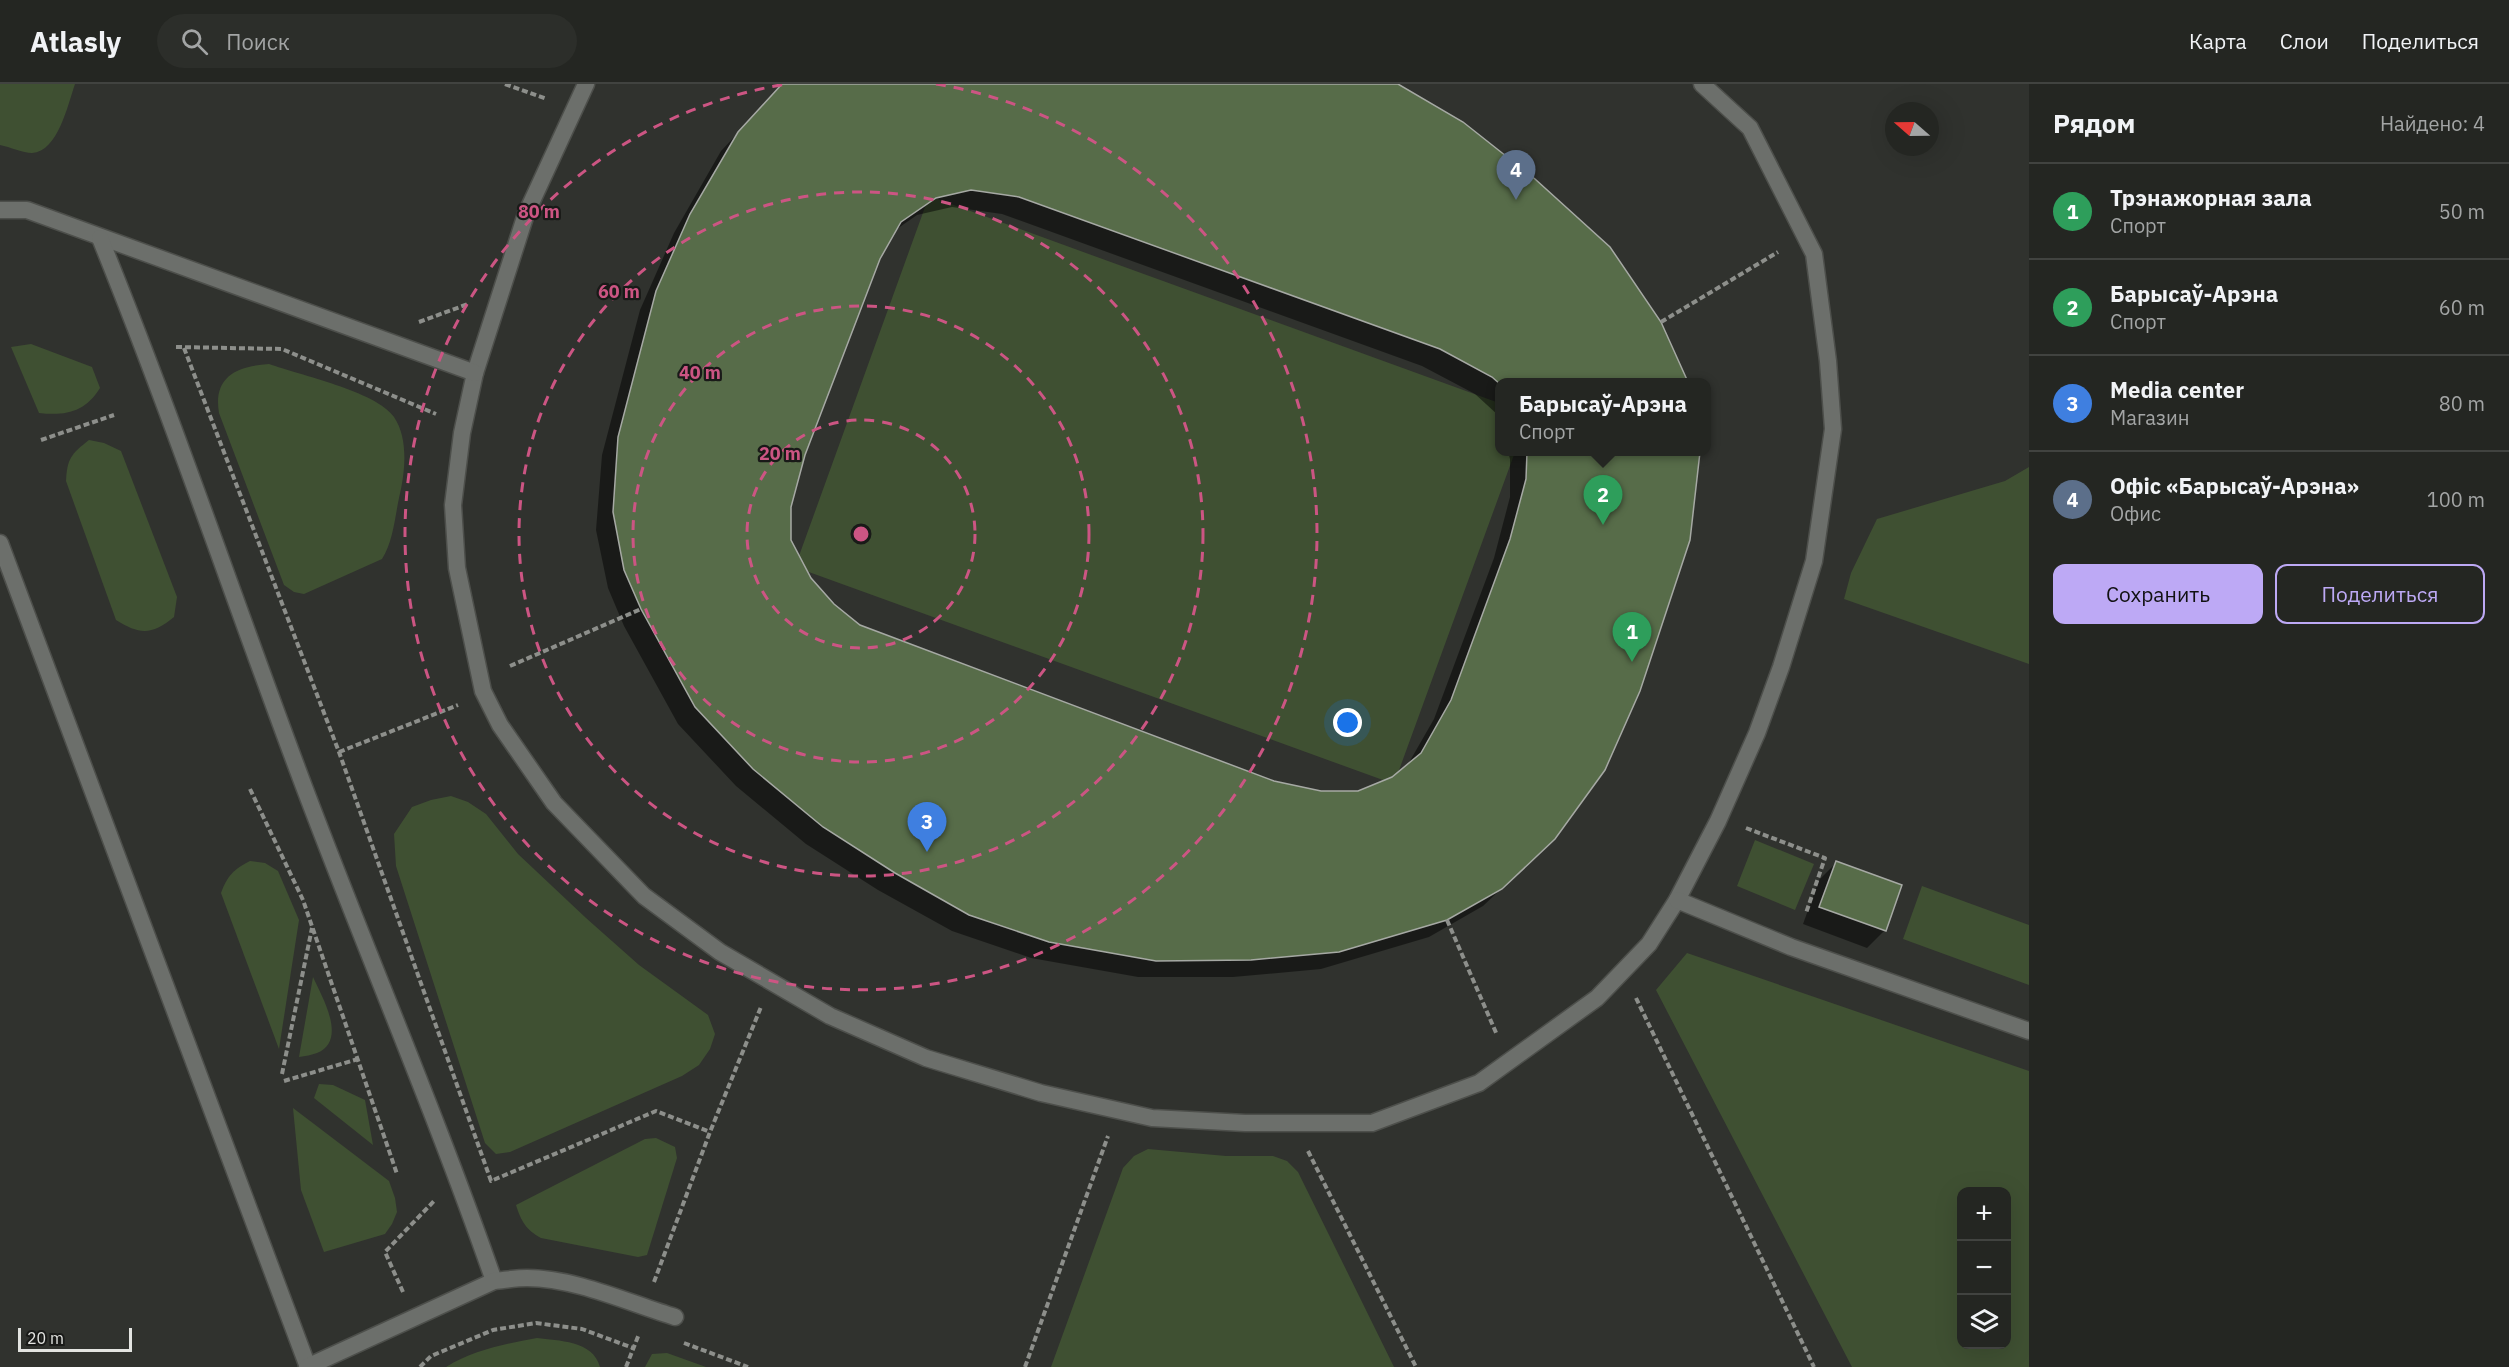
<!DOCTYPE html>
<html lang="ru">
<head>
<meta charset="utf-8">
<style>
  :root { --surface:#242622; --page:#2c2e2a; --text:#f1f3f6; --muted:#a3a5a5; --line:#414340; --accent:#bda9f5 }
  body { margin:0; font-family:"IBM Plex Sans",sans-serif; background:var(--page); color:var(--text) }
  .controls { position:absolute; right:18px; bottom:18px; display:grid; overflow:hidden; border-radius:12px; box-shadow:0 6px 24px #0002 }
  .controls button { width:54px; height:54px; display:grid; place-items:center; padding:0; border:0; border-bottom:2px solid var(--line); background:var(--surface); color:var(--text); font:30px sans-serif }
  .compass { position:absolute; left:1885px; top:18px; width:54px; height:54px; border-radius:50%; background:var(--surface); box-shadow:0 6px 24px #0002; rotate:290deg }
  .scale { position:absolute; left:18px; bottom:15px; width:114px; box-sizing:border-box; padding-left:6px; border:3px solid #e3e4e1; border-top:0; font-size:16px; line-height:21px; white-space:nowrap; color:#e3e4e1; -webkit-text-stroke:4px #191a18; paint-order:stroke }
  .you { position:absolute; left:1348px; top:639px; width:21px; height:21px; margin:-15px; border:4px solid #fff; border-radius:50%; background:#1a73e8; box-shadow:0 0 0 9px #1a73e833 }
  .badge { display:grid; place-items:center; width:39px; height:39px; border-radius:50%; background:var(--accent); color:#fff; font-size:20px; font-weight:700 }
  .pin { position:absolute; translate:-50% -50px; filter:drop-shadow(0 2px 3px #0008) }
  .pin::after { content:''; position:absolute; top:32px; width:21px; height:18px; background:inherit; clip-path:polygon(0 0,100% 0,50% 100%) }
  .popup { position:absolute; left:1495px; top:294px; width:216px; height:78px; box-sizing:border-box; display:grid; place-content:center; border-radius:12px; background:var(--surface); filter:drop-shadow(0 2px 4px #0005); font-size:20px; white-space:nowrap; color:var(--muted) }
  .popup b { font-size:22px; color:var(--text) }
  .popup::after { content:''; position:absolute; left:50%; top:100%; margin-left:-12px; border:12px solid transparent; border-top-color:var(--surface) }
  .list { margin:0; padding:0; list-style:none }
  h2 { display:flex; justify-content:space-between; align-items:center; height:78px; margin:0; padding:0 24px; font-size:26px }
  h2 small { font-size:20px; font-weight:400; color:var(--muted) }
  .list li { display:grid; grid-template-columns:39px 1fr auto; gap:18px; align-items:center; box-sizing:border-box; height:96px; padding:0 24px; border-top:2px solid var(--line) }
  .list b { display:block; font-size:22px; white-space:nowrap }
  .list p { margin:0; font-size:20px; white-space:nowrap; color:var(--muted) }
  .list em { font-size:20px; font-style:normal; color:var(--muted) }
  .actions { display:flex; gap:12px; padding:18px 24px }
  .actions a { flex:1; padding:14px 0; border:2px solid var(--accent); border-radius:12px; text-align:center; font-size:21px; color:var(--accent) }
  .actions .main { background:var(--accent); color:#111 }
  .icon { flex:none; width:33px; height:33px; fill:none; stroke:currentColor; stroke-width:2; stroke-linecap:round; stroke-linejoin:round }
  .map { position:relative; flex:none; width:2029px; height:1283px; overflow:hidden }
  header { display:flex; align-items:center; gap:36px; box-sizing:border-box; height:84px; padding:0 30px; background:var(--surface); border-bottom:2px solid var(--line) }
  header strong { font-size:28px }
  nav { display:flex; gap:33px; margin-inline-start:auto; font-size:21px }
  .search { width:420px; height:54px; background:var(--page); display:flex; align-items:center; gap:15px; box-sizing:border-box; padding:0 21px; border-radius:33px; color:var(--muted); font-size:22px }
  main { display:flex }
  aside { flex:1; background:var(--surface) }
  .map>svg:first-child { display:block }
  .green { fill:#3f5032; fill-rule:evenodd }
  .shadow { fill:#0007 }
  .building { fill:#576c49; stroke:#a6a9a4; stroke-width:1.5 }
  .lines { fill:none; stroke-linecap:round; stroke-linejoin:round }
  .service-casing { stroke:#4d4f4b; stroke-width:19 }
  .path { stroke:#8d8f8b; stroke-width:4; stroke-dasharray:6 3; stroke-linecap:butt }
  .service { stroke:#6c6f6b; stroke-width:16 }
  .ring { fill:none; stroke:#cc5583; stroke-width:3; stroke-dasharray:10 8 }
  .centre { fill:#cc5583; stroke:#191a18; stroke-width:3 }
  .ring-label { font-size:18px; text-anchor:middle; font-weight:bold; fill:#cc5583; stroke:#191a18; stroke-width:4.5; stroke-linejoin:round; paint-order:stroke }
</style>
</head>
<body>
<header>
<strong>Atlasly</strong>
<div class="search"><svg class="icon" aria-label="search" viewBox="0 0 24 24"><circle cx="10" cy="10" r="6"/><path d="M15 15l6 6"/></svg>Поиск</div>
<nav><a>Карта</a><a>Слои</a><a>Поделиться</a></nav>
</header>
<main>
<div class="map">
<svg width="2029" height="1283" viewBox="0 0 2029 1283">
  <rect width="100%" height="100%" fill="#30322e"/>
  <g class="green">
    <path d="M0,0H75C68,20 58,68 32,69C23,69 10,63 0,61Z"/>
    <polygon points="929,112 1499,319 1500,368 1515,368 1394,700 795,483"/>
    <path d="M31,260L92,283L100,304C85,328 66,332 39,329L11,263Z"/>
    <path d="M269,280C299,291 376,307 394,333C409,355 405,390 399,414C395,433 393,458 382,475L304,510L294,508L284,501L219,329C213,293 236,282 269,280Z"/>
    <path d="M89,356L104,359L121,367L177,513L174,533C152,551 140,551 116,536L66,397C67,375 71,370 89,356Z"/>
    <polygon points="2029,383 2029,580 1844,515 1851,489 1877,435 2005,397"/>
    <polygon points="451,712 468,718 486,730 518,770 586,834 639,881 708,931 715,950 710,965 699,981 682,992 510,1068 496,1070 485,1059 396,782 394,750 412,723 431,716"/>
    <polygon points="1755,756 1814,780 1795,826 1737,802"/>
    <path d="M250,777L265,779L278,787L299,836L279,965L221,809C227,792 234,785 250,777Z"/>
    <polygon points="1922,802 2029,841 2029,901 1903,855"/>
    <path d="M1687,869L2029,987V1283H1852L1656,906ZM1962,1108H2006V1260H1962Z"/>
    <path d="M313,893C322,913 348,956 317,969C312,971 305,972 299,973Z"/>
    <polygon points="319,1000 333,1001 365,1016 373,1061 314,1014"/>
    <polygon points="293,1024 389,1097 395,1114 397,1128 392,1140 385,1150 324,1168 301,1106"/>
    <path d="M656,1054L675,1063L677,1074L647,1171L638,1173L541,1154C526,1146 521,1137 516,1121L645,1055Z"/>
    <polygon points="1148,1065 1226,1072 1273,1072 1287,1077 1298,1088 1394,1283 1051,1283 1123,1084 1134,1072"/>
    <path d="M537,1254C558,1257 593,1256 600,1283H446C474,1266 505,1260 537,1254Z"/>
    <polygon points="667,1269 706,1283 645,1283 652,1270"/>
  </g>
  <g class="shadow">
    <polygon points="784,0 1395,0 1660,239 1687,298 1500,298 1500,336 1498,331 1475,310 1422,282 1002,130 952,123 917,131 894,147 879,174 803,371 790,422 789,457 809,495 833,521 860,542 1274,698 1321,709 1359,709 1393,694 1407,682 1434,635 1494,474 1510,413 1510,375 1508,368 1698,368 1689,455 1536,772 1483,822 1429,853 1321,885 1233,893 1138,893 1031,874 952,847 878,806 806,760 736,702 678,640 624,542 608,504 596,446 602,371 640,226 674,149 721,67"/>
    <polygon points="1836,779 1900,802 1884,847 1867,864 1803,840 1819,796"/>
  </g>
  <g class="building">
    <polygon points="782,0 1398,0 1463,38 1535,95 1610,163 1661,238 1688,298 1500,300 1492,293 1440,265 1019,113 971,106 936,114 901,138 880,175 805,371 791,423 791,456 811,494 834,520 860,541 1274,697 1321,707 1358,707 1392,693 1421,669 1451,616 1510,455 1526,395 1527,368 1700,368 1690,456 1640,607 1605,686 1555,755 1502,805 1447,836 1339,868 1251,876 1156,877 1049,858 969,831 895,789 823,743 753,685 695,623 641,525 624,486 613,428 618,353 656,207 690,130 738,48"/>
    <polygon points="1836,777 1902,801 1886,847 1819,823"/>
  </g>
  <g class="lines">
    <defs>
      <g id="service">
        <polyline points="586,0 526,130 475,289 462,349 453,421 457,484 483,607 500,641 554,719 644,812 720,868 830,932 926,974 1041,1009 1152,1034 1245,1039 1372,1039 1479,999 1597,914 1649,860 1677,816 1718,737 1757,649 1781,583 1814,477 1833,345 1828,277 1814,170 1750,44 1702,0"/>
        <polyline points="0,126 27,126 475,289"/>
        <path d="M100,154C171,329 231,507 297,684C361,856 434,1024 494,1197"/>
        <polyline points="0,459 308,1283"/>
        <polyline points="1677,816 1791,863 2029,947"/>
        <path d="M307,1283L494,1197C505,1196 516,1194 527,1194C575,1194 629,1219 675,1233"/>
      </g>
    </defs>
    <use href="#service" class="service-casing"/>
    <g class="path">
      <polyline points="505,0 547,15"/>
      <polyline points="419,238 468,220"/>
      <polyline points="1661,238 1778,168"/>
      <polyline points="176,263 282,265 436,330"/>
      <polyline points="184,264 339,668 491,1097 656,1027 710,1048"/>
      <polyline points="41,356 114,331"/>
      <polyline points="510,582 641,525"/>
      <polyline points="339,668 458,621"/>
      <polyline points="250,705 303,816 397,1090"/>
      <polyline points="1746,744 1825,774 1806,829"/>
      <polyline points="1447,836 1497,951"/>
      <polyline points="1636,914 1814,1283"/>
      <polyline points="282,990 312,844"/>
      <polyline points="284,997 358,975"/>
      <polyline points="1308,1067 1416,1283"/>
      <polyline points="654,1198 710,1048 761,923"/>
      <polyline points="403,1208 385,1168 435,1116"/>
      <polyline points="684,1259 748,1283"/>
      <polyline points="420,1283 431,1272 493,1246 536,1239 582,1245 633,1264"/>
      <polyline points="626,1283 639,1250"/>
      <polyline points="1025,1283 1108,1052"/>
    </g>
    <use href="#service" class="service"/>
  </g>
  <g class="ring">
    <circle cx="861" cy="450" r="114"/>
    <circle cx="861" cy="450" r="228"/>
    <circle cx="861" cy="450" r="342"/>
    <path d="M936 0A456 456 0 1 1 786 0"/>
  </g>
  <circle cx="861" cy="450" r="9" class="centre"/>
  <g class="ring-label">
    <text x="539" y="134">80 m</text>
    <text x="619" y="214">60 m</text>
    <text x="700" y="295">40 m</text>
    <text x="780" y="376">20 m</text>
  </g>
</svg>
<div class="controls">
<button>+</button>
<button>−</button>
<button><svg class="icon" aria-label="layers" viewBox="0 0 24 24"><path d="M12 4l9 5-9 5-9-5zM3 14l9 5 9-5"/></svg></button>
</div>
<svg class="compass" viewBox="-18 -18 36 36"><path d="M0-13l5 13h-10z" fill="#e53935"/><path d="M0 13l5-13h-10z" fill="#a3a5a5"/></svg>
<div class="scale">20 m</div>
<div class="you"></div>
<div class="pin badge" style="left:1632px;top:578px;background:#2e9e5b">1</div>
<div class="pin badge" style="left:1603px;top:441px;background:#2e9e5b">2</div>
<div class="popup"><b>Барысаў-Арэна</b>Спорт</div>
<div class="pin badge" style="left:927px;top:768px;background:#3f7fe0">3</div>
<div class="pin badge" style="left:1516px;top:116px;background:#5c6f8a">4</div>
</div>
<aside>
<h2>Рядом<small>Найдено: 4</small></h2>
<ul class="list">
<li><span class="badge" style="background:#2e9e5b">1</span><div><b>Трэнажорная зала</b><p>Спорт</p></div><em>50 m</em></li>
<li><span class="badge" style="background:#2e9e5b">2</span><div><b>Барысаў-Арэна</b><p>Спорт</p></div><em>60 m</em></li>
<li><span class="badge" style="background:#3f7fe0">3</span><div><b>Media center</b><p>Магазин</p></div><em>80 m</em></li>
<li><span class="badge" style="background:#5c6f8a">4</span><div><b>Офіс «Барысаў-Арэна»</b><p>Офис</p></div><em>100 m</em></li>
</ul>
<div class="actions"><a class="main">Сохранить</a><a>Поделиться</a></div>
</aside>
</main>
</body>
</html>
